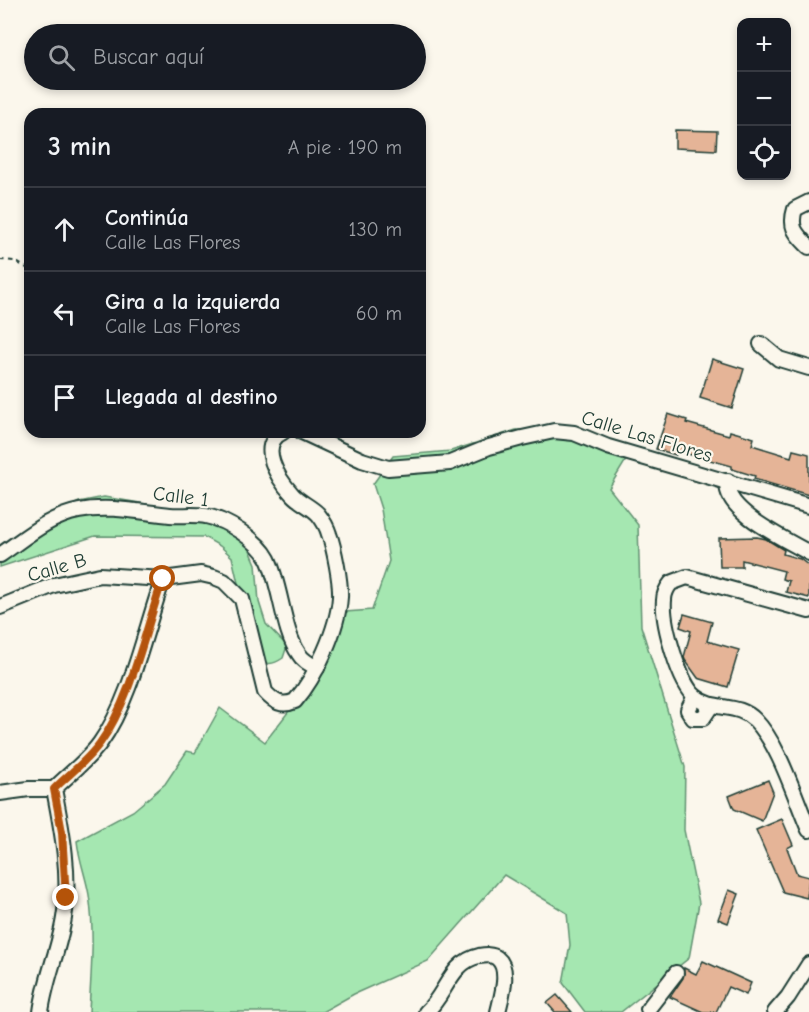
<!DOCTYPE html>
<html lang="es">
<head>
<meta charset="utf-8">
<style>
  :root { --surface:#171b24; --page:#242831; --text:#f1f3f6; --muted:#9ea1a6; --line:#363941 }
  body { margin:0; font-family:"Comic Neue",sans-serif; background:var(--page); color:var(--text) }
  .controls { position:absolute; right:18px; top:18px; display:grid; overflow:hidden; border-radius:12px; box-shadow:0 3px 9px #0003 }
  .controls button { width:54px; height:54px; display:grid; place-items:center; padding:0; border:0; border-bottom:2px solid var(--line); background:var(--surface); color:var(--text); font:30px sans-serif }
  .stop { position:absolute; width:18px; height:18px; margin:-14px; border:4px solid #b45309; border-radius:50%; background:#fff }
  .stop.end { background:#b45309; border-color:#fff; box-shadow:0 2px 6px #0008 }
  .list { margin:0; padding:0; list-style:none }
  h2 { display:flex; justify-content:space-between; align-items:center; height:78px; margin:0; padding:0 24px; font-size:26px }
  h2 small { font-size:20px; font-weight:400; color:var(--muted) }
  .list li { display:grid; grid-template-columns:39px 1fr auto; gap:18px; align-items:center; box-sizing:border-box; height:84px; padding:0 24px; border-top:2px solid var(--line) }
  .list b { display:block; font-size:22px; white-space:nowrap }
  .list p { margin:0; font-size:20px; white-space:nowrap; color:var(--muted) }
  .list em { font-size:20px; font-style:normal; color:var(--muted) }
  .icon { flex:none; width:33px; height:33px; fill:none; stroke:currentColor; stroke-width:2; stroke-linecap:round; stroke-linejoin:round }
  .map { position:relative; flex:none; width:809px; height:1012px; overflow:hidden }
  .search { position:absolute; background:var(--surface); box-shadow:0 3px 9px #0003; left:24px; top:24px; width:402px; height:66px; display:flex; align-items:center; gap:15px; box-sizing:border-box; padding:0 21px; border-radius:33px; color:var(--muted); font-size:22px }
  .panel { position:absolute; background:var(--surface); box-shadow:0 3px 9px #0003; left:24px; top:108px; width:402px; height:330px; border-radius:18px }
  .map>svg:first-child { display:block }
  .green { fill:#a5e7b1; stroke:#629272; stroke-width:1.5 }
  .building { fill:#e5b497; stroke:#1f3d34; stroke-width:1.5 }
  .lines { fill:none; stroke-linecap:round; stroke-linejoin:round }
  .minor-casing { stroke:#1f3d34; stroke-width:18 }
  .path { stroke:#1f3d34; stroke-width:2; stroke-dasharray:4.5 4.5; stroke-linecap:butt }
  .minor { stroke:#fbf7ec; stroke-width:14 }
  .route { stroke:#b45309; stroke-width:8 }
  .labels { text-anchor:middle; stroke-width:4.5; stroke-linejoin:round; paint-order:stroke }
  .street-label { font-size:20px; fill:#1f3d34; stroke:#fbf7ec }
</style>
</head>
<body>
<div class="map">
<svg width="809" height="1012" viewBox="0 0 809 1012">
  <rect width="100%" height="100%" fill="#fbf7ec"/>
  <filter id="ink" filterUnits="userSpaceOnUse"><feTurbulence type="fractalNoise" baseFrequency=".0167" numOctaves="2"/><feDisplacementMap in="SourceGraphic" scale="12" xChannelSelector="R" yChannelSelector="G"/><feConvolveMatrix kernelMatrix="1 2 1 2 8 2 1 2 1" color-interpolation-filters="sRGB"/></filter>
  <g filter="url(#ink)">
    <g class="green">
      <path d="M566,428L631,452L609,488L638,525L641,626L685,767L684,830L699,903L689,958L621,1012H585L563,983L570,945L567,913L504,875L428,961L354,994L322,1012H89C91,973 95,934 89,895C86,877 79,860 77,841L133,811L165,784L187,751L195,753L220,708L265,742L316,676L345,612L372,610L389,561L381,509L373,484L393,456L451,451L516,430Z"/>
      <path d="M104,497L212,515L247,543L256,564L259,602L266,624L287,646L283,658C270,667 265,665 254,653L232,557L220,546L204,537L95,536L0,567V551L21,532L79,502Z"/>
    </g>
    <g class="building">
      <polygon points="675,130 717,131 716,150 675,148"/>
      <polygon points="712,359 744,369 732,408 700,398"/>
      <polygon points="668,414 687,420 686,423 729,435 730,431 754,438 752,445 791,457 793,450 809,454 809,495 754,479 755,476 732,469 732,466 677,451 676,455 656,449"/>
      <polygon points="757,537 766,539 784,550 783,554 800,559 809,566 809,598 786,592 789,581 782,579 784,571 742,560 742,567 720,567 719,538"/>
      <polygon points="684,614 712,622 707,641 739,650 728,687 698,678 685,660 684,657 691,631 680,627"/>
      <polygon points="768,780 773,792 762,821 734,809 729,796"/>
      <polygon points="782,819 793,845 787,848 797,874 809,877 807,898 783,892 756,830"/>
      <polygon points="729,890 739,894 728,923 718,919"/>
      <polygon points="703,961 751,983 746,995 728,987 716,1012 703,1012 670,997 683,978 684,968 696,974"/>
      <polygon points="557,995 572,1012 555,1012 547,1003"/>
    </g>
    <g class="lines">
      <defs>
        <g id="minor">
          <path d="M809,202L795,209C789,228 796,234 809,247"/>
          <polyline points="761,344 779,359 809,368"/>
          <polyline points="302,432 362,460 388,468 450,463 489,447 522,438 554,431 574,433 608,447 809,506"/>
          <path d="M728,481C720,510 789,541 809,553"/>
          <path d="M0,555C25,538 48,517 79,511C108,505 140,512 170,515C181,516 194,514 206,516C227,520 258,540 268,559C281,586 283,632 299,654C303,661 310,664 317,668"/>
          <path d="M0,607L54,585L100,575L163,579L201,574L214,577L224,581L242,599L265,692C274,702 282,707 295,701C316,677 338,628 340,597C341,583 334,547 329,534C327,527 322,519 318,514C310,506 299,502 292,494C279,480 256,444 283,432"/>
          <path d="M809,611L687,577L671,583C667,588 664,593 664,600C662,622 679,684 696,697C715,712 737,702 755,720C779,744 795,798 809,830"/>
          <polyline points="695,696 688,710 693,718 703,718 711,706"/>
          <polyline points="0,793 29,789 54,789"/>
          <polyline points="648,1009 676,973"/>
          <path d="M41,1012C45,980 59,950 64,918C71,876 62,830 54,789C69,774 87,761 100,743C131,700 145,630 163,579"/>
          <path d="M426,1012C446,995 450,962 479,956C485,955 492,954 497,958C511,969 501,998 498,1012"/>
          <polyline points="775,1012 788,997 809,964"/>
        </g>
      </defs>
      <use href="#minor" class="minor-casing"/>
      <polyline class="path" points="0,260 15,261 30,270"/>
      <use href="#minor" class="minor"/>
    </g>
  </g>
  <g class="lines" filter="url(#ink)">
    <path class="route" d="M66,898L62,832L54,789C69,774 87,761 100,743C131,701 145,630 163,579"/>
  </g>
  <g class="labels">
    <g class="street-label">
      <text transform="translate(647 436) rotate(17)" y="7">Calle Las Flores</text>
      <text transform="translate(181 496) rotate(7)" y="7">Calle 1</text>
      <text transform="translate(57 567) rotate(-16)" y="7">Calle B</text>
    </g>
  </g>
</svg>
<div class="controls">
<button>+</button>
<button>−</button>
<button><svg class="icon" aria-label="locate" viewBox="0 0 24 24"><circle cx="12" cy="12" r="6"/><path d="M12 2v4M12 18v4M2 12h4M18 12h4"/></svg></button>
</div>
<div class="stop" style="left:163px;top:579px"></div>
<div class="stop end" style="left:66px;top:898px"></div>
<div class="search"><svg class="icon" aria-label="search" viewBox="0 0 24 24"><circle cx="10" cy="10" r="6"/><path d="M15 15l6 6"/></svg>Buscar aquí</div>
<section class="panel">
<h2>3 min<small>A pie · 190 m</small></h2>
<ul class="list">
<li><svg class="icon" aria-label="ahead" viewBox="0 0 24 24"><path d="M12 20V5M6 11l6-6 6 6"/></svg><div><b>Continúa</b><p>Calle Las Flores</p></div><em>130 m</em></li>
<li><svg class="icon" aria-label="left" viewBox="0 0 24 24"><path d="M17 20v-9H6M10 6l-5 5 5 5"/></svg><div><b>Gira a la izquierda</b><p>Calle Las Flores</p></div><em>60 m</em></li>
<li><svg class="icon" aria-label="arrive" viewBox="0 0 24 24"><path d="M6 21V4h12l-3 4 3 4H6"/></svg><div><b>Llegada al destino</b></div></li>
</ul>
</section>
</div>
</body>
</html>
